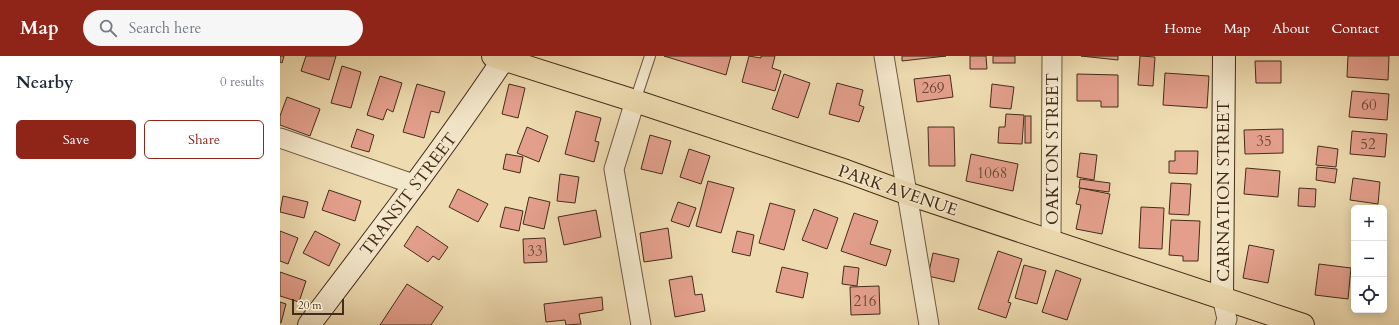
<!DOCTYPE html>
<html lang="en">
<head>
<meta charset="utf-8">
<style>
  :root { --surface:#fff; --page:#f6f6f7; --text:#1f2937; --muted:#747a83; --line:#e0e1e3; --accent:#8f2418 }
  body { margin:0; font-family:Cardo,serif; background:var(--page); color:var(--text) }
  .controls { position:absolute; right:12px; bottom:12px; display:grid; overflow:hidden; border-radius:6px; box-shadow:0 2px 10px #0003 }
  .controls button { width:36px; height:36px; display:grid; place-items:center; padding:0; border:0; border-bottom:1px solid var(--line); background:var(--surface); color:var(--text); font:20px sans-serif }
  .scale { position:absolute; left:12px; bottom:10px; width:52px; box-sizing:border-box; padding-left:4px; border:2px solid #452c1a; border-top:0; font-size:11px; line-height:14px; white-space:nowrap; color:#452c1a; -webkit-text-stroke:3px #f4e8cc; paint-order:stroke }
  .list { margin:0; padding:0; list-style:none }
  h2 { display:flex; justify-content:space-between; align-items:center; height:52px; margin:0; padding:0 16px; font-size:17px }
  h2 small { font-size:13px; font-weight:400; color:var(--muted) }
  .actions { display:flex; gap:8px; padding:12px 16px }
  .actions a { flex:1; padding:9px 0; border:1px solid var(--accent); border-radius:6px; text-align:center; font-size:14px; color:var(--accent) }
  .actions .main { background:var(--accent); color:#fff }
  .icon { flex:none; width:22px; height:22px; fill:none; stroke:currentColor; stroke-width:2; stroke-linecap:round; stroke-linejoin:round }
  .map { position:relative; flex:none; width:1119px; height:269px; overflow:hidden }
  header { display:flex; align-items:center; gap:24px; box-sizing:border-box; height:56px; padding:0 20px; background:var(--accent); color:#fff }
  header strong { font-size:19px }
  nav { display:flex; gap:22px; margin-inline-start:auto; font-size:14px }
  .search { width:280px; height:36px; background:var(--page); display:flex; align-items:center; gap:10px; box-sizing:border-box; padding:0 14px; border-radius:22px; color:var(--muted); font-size:15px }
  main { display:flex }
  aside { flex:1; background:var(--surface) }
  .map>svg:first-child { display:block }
  .building { fill:#e39f8c; stroke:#452c1a }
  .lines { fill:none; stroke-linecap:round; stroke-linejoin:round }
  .lane-casing { stroke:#6f5840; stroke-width:12 }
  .street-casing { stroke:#6f5840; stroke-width:21 }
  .secondary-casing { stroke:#452c1a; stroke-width:24 }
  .primary-casing { stroke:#452c1a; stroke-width:24 }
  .lane { stroke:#f4e8cc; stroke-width:10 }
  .street { stroke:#f4e8cc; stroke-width:19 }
  .secondary { stroke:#f4e8cc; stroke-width:22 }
  .primary { stroke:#eedbb0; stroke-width:22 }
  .labels { text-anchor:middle; stroke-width:3; stroke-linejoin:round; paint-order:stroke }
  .number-label { font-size:15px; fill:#6c4936 }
  .street-label { font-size:17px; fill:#452c1a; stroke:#f4e8cc }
</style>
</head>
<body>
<header>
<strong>Map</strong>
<div class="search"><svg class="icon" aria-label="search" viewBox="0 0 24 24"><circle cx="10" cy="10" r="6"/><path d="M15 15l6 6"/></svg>Search here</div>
<nav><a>Home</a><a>Map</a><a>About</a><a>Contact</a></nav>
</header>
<main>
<aside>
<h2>Nearby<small>0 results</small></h2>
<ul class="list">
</ul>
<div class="actions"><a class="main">Save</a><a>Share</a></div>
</aside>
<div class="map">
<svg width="1119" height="269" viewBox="0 0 1119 269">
  <rect width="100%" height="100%" fill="#eedbb0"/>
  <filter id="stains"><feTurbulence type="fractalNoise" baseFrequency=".005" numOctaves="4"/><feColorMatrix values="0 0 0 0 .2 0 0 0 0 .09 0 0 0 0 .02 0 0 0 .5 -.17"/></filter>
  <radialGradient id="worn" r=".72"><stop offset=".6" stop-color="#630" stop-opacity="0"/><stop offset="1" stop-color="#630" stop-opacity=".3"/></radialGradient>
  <g class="building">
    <polygon points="0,0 4,0 2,7 0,6"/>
    <polygon points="26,0 56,0 49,24 21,15"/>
    <polygon points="384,0 451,0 446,19"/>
    <polygon points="469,0 481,2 481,0 495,0 492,12 501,15 495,35 462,26"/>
    <polygon points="622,0 666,0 622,5"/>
    <polygon points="690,0 706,0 707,13 690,13"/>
    <rect x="713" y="0" width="22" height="7"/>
    <polygon points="801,0 838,0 838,4"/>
    <polygon points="860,0 875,1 873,30 858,29"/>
    <polygon points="1068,0 1109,0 1108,24 1067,21"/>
    <polygon points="975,5 1001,5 1001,27 976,27"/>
    <polygon points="62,10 81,16 71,52 51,47"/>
    <polygon points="885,17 929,20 927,52 883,49"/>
    <polygon points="504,18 530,27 518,62 492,53"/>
    <polygon points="797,18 838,19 838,51 821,51 821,45 797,45"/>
    <polygon points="670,19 673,41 637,46 634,23"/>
    <polygon points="100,20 122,27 113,56 107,53 103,64 87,59"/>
    <polygon points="557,27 583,34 579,49 584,51 579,66 549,58"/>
    <polygon points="137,28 165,36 159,57 151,55 144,82 123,76"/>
    <polygon points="229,28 245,32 238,62 222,58"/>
    <polygon points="712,28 734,31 731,53 710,51"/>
    <polygon points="1072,35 1109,38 1107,64 1069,61"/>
    <polygon points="7,41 40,53 30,80 0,69 0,60"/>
    <polygon points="296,55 321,62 315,85 319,86 314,106 285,98"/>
    <polygon points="726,58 744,59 742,88 718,87 719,71 725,71"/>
    <rect x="745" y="60" width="6" height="27"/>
    <polygon points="247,71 268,80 259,106 237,97"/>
    <polygon points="648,71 674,71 675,110 649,110"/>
    <polygon points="77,73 94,79 89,96 71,91"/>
    <polygon points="1003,73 1003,97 965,98 964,74"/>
    <polygon points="1072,75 1107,78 1105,101 1070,98"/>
    <polygon points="370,79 391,85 382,118 361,113"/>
    <polygon points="1038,90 1058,93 1056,111 1036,109"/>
    <polygon points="409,93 430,100 421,128 400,121"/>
    <polygon points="895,95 918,95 917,118 889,117 889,105 895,105"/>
    <polygon points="800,97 817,99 814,124 797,121"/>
    <polygon points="226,98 243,101 240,117 223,113"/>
    <polygon points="691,98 738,108 733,135 686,125"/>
    <polygon points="1037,111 1057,113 1055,127 1036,124"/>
    <polygon points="966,112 1000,115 998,141 964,138"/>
    <polygon points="280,118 299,121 295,147 277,145"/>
    <polygon points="1073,122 1100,126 1098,148 1070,144"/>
    <polygon points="800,123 830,127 829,136 799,132"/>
    <polygon points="428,125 454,132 441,177 416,170"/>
    <polygon points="891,127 911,128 909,159 889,158"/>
    <polygon points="800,132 830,138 822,178 796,173 801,149 796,148"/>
    <polygon points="1019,132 1036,133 1035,151 1018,150"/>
    <polygon points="178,133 208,148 198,166 169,151"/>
    <polygon points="49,134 81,145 75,165 42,154"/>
    <polygon points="3,140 28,146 24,162 0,156"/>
    <polygon points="249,141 270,146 264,173 243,168"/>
    <polygon points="398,146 416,152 409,171 391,165"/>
    <polygon points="490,147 515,154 504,194 479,187"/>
    <polygon points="225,151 243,155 239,175 220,171"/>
    <polygon points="861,151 884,152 882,193 859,192"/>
    <polygon points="534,153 558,162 547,193 522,184"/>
    <polygon points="316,154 321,181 284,189 278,161"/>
    <polygon points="574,157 598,165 590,188 611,194 606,210 561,195"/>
    <polygon points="891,164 920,165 918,205 903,205 903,200 889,199"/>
    <polygon points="137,170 168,191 159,204 153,200 148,206 124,190"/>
    <polygon points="388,172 392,202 364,206 360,177"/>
    <polygon points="0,175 18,182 8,208 0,205"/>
    <polygon points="35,175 60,188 49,210 23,197"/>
    <polygon points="457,175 474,179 470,200 452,196"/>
    <polygon points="265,182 267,206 244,207 243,183"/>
    <polygon points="969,189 994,194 988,227 963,222"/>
    <polygon points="718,195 742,203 728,246 731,247 726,262 698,253"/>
    <polygon points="653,197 679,203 674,226 648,220"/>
    <polygon points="1039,208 1071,212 1068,243 1035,239"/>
    <polygon points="744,209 766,215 757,248 735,242"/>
    <polygon points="564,210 579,212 577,230 562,228"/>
    <polygon points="502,211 528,217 523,242 496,236"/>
    <polygon points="776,214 801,223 787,264 762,256"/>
    <polygon points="0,216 26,225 19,246 0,240"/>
    <polygon points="412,220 415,239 422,238 425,255 395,261 389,224"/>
    <polygon points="127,228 163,251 151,269 100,269"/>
    <polygon points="599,230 600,258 571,259 570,231"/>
    <polygon points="322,241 323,254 299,258 301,268 286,269 285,264 266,266 264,248"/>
    <polygon points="0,246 6,248 1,267 0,267"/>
  </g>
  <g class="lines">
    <defs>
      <polyline id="lane" points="355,45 370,0"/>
      <g id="street">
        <polyline points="604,0 649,269"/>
        <polyline points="355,45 334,113 361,269"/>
        <polyline points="0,82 136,129"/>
        <polyline points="771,186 772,0"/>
        <polyline points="942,241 947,263 945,269"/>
      </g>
      <g id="secondary">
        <polyline points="942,241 944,0"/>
        <path d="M29,269C95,182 162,95 223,4"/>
      </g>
      <polyline id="primary" points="213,0 355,45 566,115 626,137 1023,269"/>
    </defs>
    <use href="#lane" class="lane-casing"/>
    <use href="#street" class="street-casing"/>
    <use href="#secondary" class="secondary-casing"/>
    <use href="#primary" class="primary-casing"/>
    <use href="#lane" class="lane"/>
    <use href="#street" class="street"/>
    <use href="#secondary" class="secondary"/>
    <use href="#primary" class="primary"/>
  </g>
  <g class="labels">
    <g class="number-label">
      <text x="653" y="37">269</text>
      <text x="1089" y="54">60</text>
      <text x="984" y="90">35</text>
      <text x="1088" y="93">52</text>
      <text x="712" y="122">1068</text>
      <text x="255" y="200">33</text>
      <text x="585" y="250">216</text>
    </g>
    <g class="street-label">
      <text transform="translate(772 93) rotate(-90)" y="6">OAKTON STREET</text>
      <text transform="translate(618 134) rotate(19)" y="6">PARK AVENUE</text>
      <text transform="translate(943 135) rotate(-90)" y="6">CARNATION STREET</text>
      <text transform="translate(128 138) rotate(-53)" y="6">TRANSIT STREET</text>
    </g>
  </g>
  <rect width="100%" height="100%" filter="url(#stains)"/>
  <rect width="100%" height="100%" fill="url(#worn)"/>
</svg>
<div class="controls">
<button>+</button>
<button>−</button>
<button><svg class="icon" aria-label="locate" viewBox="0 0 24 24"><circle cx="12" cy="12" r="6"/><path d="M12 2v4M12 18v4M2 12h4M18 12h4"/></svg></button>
</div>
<div class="scale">20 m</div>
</div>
</main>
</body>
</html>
